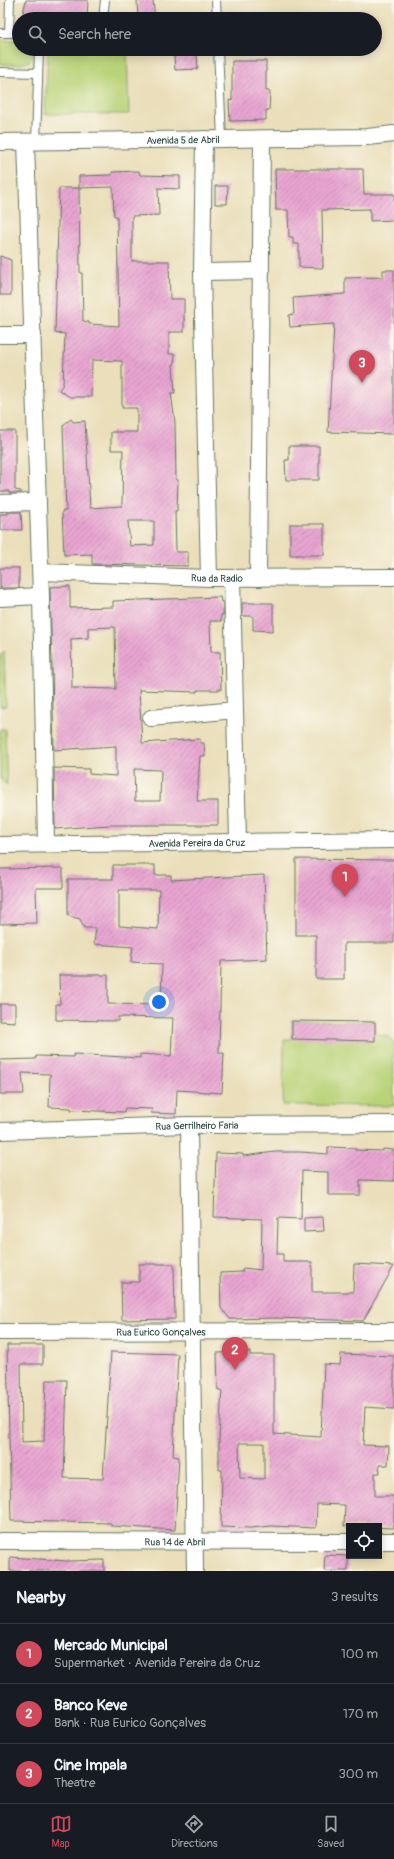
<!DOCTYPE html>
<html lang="en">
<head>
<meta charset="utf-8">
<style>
  :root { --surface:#171b24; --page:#20242c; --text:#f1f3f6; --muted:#9ea1a6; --line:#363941; --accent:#d1495b }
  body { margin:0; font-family:Pangolin,sans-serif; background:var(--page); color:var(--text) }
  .controls { position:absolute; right:12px; bottom:12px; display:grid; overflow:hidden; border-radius:0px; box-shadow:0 2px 10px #0003 }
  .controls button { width:36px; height:36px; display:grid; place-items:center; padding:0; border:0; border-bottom:1px solid var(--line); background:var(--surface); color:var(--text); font:20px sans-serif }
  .you { position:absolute; left:159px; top:1002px; width:14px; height:14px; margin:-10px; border:3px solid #fff; border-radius:50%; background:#1a73e8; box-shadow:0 0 0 6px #1a73e833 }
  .badge { display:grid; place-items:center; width:26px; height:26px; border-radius:50%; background:var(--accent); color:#fff; font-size:13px; font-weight:700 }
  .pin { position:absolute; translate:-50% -33px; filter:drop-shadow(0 1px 2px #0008) }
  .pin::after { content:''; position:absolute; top:21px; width:14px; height:12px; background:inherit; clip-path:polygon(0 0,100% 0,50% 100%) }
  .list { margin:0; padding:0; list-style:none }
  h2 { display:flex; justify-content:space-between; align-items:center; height:52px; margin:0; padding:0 16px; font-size:17px }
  h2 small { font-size:13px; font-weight:400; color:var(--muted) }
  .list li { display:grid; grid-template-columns:26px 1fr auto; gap:12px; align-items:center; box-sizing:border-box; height:60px; padding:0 16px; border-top:1px solid var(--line) }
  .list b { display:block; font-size:15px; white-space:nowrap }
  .list p { margin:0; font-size:13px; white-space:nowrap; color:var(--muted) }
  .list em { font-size:13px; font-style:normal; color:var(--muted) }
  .icon { flex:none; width:22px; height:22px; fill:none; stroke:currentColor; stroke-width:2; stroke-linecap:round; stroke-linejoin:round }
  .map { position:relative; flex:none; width:394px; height:1571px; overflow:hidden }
  .search { position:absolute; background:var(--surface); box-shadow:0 2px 10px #0003; left:12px; right:12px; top:12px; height:44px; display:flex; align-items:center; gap:10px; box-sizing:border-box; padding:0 14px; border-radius:22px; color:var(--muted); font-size:15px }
  .sheet { height:232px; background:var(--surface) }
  nav { display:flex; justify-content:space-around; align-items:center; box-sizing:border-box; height:56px; border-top:1px solid var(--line); background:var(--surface); font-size:11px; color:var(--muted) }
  nav a { display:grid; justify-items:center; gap:2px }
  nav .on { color:var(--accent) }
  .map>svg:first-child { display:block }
  .green { fill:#b9d378; stroke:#6c8856 }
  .building { fill:url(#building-hatch); fill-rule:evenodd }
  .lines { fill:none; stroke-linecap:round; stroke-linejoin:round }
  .service-casing { stroke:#667663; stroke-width:10 }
  .minor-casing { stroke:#667663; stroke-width:18 }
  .service { stroke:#fff; stroke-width:8 }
  .minor { stroke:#fff; stroke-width:16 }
  .labels { text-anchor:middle; stroke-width:3; stroke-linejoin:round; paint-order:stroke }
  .street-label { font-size:10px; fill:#1f3d34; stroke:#fbf7ec }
</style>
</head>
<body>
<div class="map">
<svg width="394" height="1571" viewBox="0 0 394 1571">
  <defs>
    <pattern id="building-hatch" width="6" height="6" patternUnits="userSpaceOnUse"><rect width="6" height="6" fill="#e9a5d2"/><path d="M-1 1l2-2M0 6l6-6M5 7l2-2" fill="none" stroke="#bc88ab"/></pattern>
  </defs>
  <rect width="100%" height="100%" fill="#fbf7ec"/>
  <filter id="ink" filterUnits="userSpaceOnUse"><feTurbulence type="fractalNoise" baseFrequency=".025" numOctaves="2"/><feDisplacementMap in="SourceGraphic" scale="8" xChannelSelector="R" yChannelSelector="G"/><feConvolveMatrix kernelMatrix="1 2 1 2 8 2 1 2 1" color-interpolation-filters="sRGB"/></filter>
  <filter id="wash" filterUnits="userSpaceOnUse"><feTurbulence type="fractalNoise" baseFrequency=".012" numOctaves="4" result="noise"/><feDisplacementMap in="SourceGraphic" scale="16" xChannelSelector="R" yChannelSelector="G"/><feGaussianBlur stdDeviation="0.9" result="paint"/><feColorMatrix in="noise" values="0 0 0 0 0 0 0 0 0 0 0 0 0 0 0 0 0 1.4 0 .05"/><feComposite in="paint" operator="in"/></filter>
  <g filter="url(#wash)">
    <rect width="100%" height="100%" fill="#eadfba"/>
    <g class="green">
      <path d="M0,40H19V49H33C36,68 12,64 0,64Z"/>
      <polygon points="48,49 127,49 129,114 45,114"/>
      <polygon points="4,651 6,706 0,707 0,655"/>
      <polygon points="0,729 5,729 7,785 0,779"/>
      <polygon points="292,1021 375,1022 375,1034 387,1036 394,1042 394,1106 283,1105 284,1039 292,1039"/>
    </g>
    <g id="blocks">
      <g class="building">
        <polygon points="26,0 88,0 87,19 22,18"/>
        <polygon points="137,0 153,0 155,19 138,19"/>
        <polygon points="197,54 198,69 175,70 174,56"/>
        <polygon points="232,61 266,61 266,91 270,91 269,110 266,110 266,120 230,121 229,100 232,101"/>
        <polygon points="275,169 363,169 364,194 394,194 394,220 370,221 370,209 322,210 323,268 299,267 299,244 293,244 293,237 289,237 288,210 276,210"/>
        <path d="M139,171L140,175L180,176V189L158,188L159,215L132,216V261H169L170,299H184V332H169V354H175L174,365H173L175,393H171L175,422L176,480H178L177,511H175L176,552H188V566L92,564V554L64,555L62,511H66L63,425L71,419L73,422L85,421L90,508L122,506L123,450H111V432H137V408H122V361L92,360L91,397H70L59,390L63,384L65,334L55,333L59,188H79V176L112,175V172ZM113,187L114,216H117L119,326L89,324V322L83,321L82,273H80L79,188ZM128,521H154V545L130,546Z"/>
        <polygon points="215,186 228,186 227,204 215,204"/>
        <polygon points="0,256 11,260 11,295 0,295"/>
        <polygon points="383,270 394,270 394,434 328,432 334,324 290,327 289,315 294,314 293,298 345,294 345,278 383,277"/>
        <polygon points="0,431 15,431 15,490 21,491 21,493 9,493 9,491 0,491"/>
        <polygon points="289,446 319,446 319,480 286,480 285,460 289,460"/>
        <polygon points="8,512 21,512 22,530 0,530 0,514 8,514"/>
        <rect x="290" y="524" width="34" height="31"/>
        <rect x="0" y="568" width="19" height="20"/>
        <path d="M70,586V608L113,607V601L220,597L221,602H223V615H221V621H210L211,652H220L221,690H197V692L139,690L142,743L200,739V743H204L205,756H200L197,801H218V825H109L55,829L54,768L89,769V774L116,776V746L54,750L50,587ZM115,627L116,689L72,688L71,639L88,638V628ZM134,769L161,770L160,801H135Z"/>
        <polygon points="242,603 273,603 273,631 253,630 253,616 242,616"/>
        <polygon points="296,859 394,860 394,943 344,943 344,979 316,979 316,935 296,935"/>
        <path d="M113,865H155V875H171V880L264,875L267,959L221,961L219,1053H224L222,1093L177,1090L176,1114L151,1113L152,1109L125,1108L124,1112L71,1110V1108L49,1107L50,1074L22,1073L24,1094H0V1060L36,1059V1056L74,1057V1054L140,1058V1054L171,1056L173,1018L118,1017V1021L56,1020V1004H60L59,975H108V1004L161,1005L162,964L131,962L133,947L94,944L96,928H84L80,919L68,916V879H113ZM119,890H159L158,929L119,926Z"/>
        <polygon points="63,868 63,888 36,888 37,923 0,924 0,869"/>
        <polygon points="0,1004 15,1004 15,1022 0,1021"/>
        <polygon points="292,1021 375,1022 375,1041 292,1039"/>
        <polygon points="328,1147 355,1148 355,1150 383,1151 383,1149 394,1150 394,1181 360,1180 360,1195 328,1195 328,1172 302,1171 301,1219 278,1218 277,1254 283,1254 283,1262 312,1262 312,1292 353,1292 354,1264 394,1266 363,1321 275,1318 230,1319 221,1308 220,1273 242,1272 243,1268 261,1270 262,1219 214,1217 216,1153 243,1154 243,1156 275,1152 301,1152 328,1154"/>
        <polygon points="323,1217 324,1231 304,1232 304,1218"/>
        <polygon points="139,1264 174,1264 175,1319 122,1320 121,1282 139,1282"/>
        <polygon points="7,1345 43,1345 43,1364 21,1364 22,1442 44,1441 46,1380 67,1380 64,1478 103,1479 111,1352 178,1354 173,1456 179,1457 175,1530 111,1526 111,1523 11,1521"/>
        <path d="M250,1352V1355H274V1434L321,1437L324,1364L340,1365L341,1354L394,1356V1409L365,1407L363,1445L389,1446L388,1465H379L380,1473H375V1496H394V1528L344,1526L345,1505L317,1504L316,1528L272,1526L250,1528L221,1527L222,1470H219V1438L222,1390H218L217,1353ZM239,1443H264V1479L240,1478Z"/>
        <polygon points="325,1555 348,1556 348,1571 324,1571"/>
        <polygon points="10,1557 67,1561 104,1560 104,1571 10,1571"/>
      </g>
    </g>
  </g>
  <g filter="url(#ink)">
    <use href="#blocks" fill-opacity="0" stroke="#667663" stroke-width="1"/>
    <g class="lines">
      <defs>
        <g id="service">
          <polyline points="216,0 217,19"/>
          <polyline points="103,19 105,0"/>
          <polyline points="0,33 19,33"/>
          <polyline points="9,33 10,0"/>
          <polyline points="218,49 222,139"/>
          <polyline points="0,72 38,73"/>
          <polyline points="36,142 39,49"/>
        </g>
        <g id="minor">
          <polyline points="204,139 202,272 209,578"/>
          <path id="s1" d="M0,142L367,137L394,134"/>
          <polyline points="26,142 41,596"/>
          <polyline points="202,272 261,271"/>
          <polyline points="0,335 33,335"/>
          <polyline points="0,503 38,502"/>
          <path id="s2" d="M41,572L209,578L394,577"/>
          <polyline points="258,578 262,139"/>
          <polyline points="0,598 41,596 46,844"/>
          <polyline points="235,710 238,842"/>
          <polyline points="151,718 235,710 232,578"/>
          <path id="s3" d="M0,845L394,840"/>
          <polyline points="189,1125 195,1571"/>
          <path id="s4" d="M0,1131L189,1125L394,1124"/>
          <path id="s5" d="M0,1332L394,1331"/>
          <path id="s6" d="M0,1541L349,1542"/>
          <polyline points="379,1541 394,1541"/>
        </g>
      </defs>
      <use href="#service" class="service-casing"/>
      <use href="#minor" class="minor-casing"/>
      <use href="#service" class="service"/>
      <use href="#minor" class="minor"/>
    </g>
  </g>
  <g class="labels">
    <g class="street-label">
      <text dy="4" stroke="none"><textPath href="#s1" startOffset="183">Avenida 5 de Abril</textPath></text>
      <text dy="4" stroke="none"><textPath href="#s2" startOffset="176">Rua da Radio</textPath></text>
      <text dy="4" stroke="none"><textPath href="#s3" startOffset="197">Avenida Pereira da Cruz</textPath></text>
      <text dy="4" stroke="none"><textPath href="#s4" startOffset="197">Rua Gerrilheiro Faria</textPath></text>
      <text dy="4" stroke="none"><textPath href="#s5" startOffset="161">Rua Eurico Gonçalves</textPath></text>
      <text dy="4" stroke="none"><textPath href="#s6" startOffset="175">Rua 14 de Abril</textPath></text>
    </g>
  </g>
</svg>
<div class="controls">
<button><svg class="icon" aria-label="locate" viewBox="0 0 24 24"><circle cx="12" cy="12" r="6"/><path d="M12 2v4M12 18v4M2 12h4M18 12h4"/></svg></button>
</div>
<div class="you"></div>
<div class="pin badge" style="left:345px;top:897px">1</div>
<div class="pin badge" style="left:235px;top:1370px">2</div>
<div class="pin badge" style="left:362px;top:383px">3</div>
<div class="search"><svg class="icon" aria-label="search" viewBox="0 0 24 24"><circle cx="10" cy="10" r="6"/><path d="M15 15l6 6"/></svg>Search here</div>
</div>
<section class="sheet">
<h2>Nearby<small>3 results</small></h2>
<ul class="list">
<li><span class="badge">1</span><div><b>Mercado Municipal</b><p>Supermarket · Avenida Pereira da Cruz</p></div><em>100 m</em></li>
<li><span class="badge">2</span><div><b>Banco Keve</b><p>Bank · Rua Eurico Gonçalves</p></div><em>170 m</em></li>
<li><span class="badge">3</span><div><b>Cine Impala</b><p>Theatre</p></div><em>300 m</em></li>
</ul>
</section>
<nav>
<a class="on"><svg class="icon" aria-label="map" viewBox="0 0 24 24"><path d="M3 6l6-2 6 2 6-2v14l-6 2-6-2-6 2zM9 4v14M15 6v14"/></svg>Map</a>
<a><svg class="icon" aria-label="directions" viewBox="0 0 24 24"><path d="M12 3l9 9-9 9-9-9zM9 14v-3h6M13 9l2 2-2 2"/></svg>Directions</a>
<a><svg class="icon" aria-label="saved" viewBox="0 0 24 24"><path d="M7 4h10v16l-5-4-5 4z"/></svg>Saved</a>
</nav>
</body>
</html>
